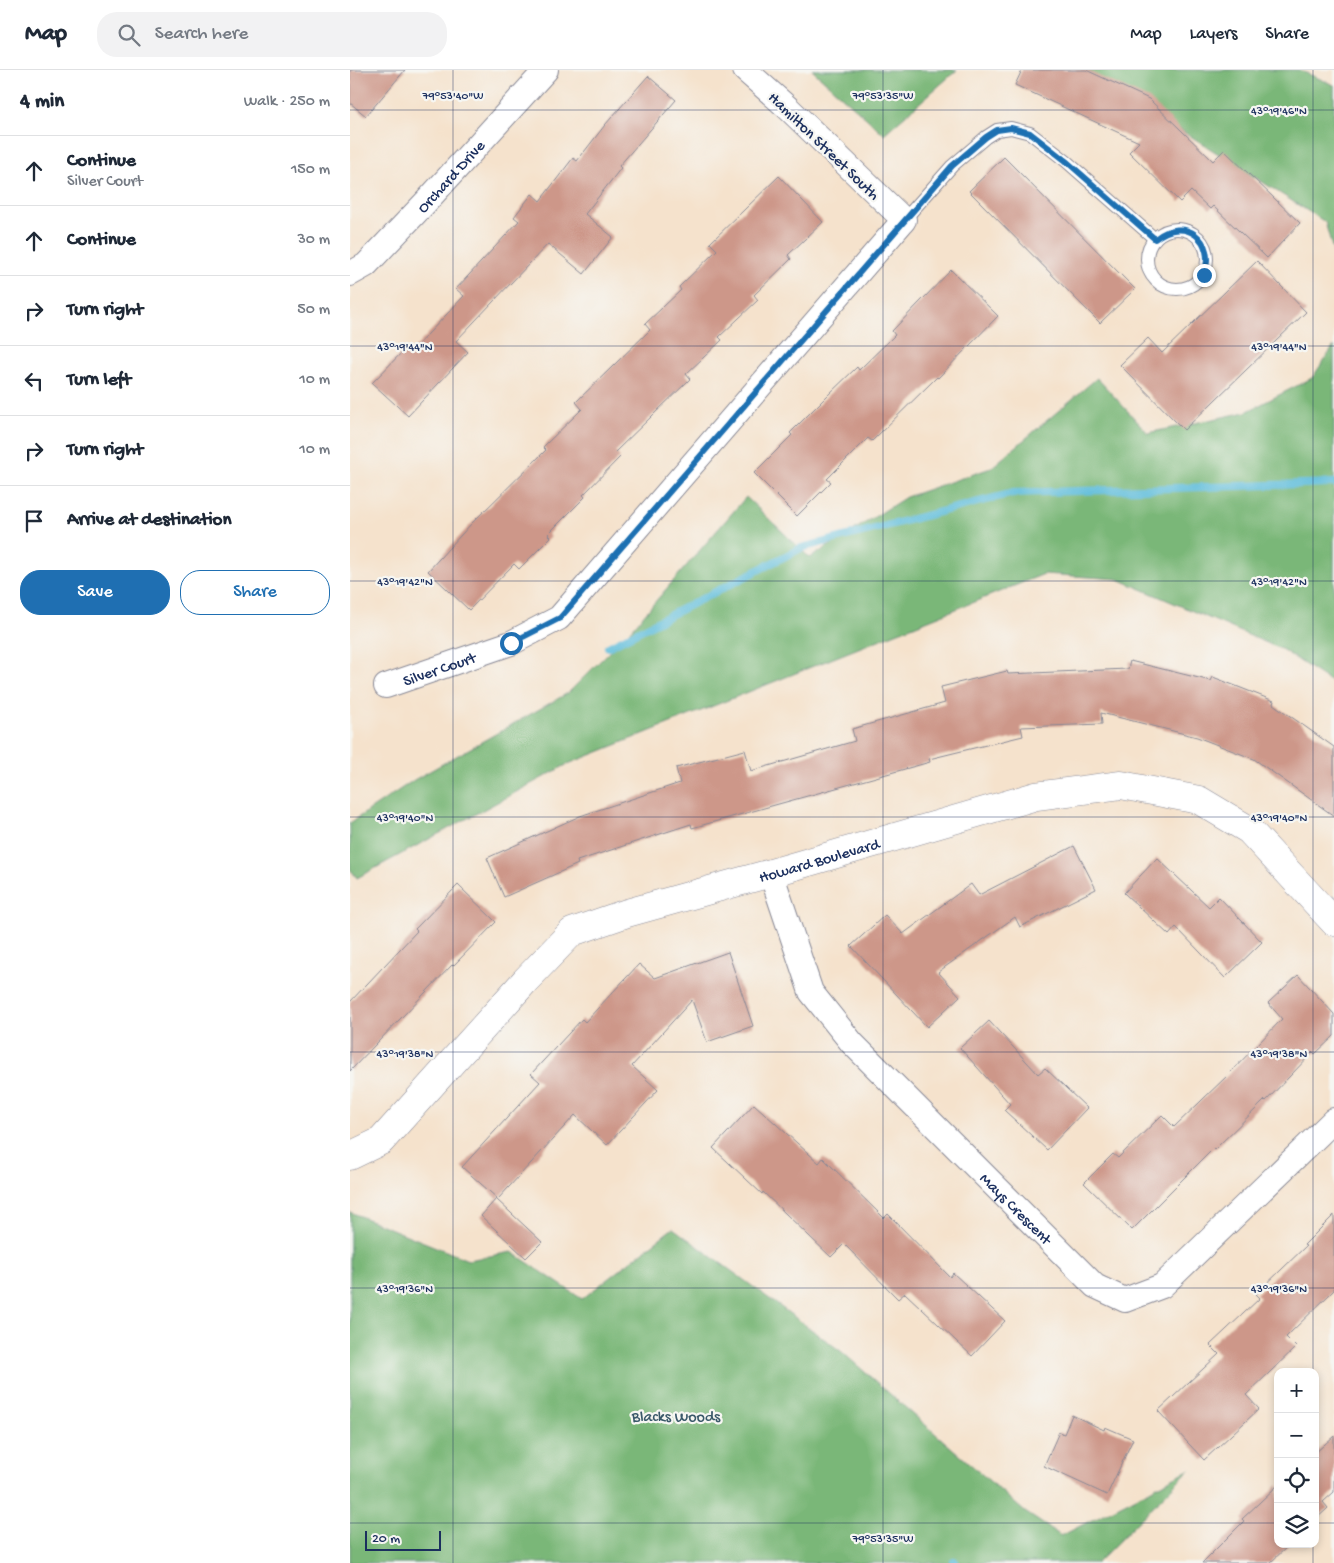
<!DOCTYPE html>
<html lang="en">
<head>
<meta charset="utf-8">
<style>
  :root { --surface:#fff; --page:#f2f2f3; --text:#1f2937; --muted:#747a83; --line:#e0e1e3; --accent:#1f6fb2 }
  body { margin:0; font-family:"Gochi Hand",sans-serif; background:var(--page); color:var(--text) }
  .controls { position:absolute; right:15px; bottom:15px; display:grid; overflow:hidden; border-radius:10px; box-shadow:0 2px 8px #0003 }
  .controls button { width:45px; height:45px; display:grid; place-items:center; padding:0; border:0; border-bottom:1px solid var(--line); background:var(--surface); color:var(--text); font:25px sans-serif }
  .scale { position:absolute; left:15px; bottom:12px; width:76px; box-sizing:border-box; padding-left:5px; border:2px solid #1b2f5e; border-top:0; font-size:14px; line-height:18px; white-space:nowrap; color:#1b2f5e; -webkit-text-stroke:4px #f6f6f2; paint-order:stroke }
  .stop { position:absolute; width:15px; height:15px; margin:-11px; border:4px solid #1f6fb2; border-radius:50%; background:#fff }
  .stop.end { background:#1f6fb2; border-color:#fff; box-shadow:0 1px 5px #0008 }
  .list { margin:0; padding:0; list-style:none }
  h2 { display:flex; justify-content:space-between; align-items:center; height:65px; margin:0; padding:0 20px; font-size:21px }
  h2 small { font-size:16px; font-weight:400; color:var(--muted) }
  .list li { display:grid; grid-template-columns:32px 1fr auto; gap:15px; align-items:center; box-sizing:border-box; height:70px; padding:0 20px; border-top:1px solid var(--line) }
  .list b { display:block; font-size:19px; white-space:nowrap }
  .list p { margin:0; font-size:16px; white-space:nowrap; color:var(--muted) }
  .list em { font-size:16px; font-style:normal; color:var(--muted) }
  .actions { display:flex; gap:10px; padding:15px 20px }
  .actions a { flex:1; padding:11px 0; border:1px solid var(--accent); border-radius:20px; text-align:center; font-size:18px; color:var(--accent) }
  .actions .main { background:var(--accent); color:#fff }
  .icon { flex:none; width:28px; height:28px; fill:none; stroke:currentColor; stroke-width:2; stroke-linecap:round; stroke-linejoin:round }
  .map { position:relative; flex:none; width:984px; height:1493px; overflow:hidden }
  header { display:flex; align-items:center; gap:30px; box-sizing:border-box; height:70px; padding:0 25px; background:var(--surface); border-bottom:1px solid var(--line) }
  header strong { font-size:24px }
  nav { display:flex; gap:28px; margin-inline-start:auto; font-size:18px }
  .search { width:350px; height:45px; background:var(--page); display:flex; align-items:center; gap:12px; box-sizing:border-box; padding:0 18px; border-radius:20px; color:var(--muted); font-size:19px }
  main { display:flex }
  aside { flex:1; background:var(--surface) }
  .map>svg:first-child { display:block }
  .forest { fill:#7ab778; stroke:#4a736b }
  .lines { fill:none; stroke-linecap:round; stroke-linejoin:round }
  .stream { stroke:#5cbcda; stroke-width:8 }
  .building { fill:#cd9789 }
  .service-casing { stroke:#888895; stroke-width:14 }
  .minor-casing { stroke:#888895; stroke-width:26 }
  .tertiary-casing { stroke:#888895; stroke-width:29 }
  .service { stroke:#fff; stroke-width:12 }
  .minor { stroke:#fff; stroke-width:24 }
  .tertiary { stroke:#fff; stroke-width:28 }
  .route { stroke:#1f6fb2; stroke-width:6 }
  .ticks { fill:none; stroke:#1b2f5e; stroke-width:1; stroke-opacity:0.45 }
  .labels { text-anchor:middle; stroke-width:4.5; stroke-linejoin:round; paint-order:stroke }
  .street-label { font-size:16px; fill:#1b2f5e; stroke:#f6f6f2 }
  .park-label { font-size:16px; fill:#3a596a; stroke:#f6f6f2 }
  .ticks-label { font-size:12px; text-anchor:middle; fill:#1b2f5e; stroke:#f6f6f2; stroke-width:4.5; stroke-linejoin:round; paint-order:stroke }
</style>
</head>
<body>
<header>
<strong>Map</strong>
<div class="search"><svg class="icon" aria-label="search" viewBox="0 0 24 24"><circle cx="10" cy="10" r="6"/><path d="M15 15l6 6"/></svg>Search here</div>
<nav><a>Map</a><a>Layers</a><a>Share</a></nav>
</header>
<main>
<aside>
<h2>4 min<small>Walk · 250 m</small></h2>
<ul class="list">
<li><svg class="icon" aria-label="ahead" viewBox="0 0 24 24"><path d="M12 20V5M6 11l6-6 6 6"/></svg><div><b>Continue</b><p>Silver Court</p></div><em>150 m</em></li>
<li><svg class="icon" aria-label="ahead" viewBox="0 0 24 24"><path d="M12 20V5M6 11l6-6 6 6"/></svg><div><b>Continue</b></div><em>30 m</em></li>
<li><svg class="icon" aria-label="right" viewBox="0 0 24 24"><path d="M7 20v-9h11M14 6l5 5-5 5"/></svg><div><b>Turn right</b></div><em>50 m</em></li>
<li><svg class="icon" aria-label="left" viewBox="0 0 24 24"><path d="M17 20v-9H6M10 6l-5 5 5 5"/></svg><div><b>Turn left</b></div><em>10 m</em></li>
<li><svg class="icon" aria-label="right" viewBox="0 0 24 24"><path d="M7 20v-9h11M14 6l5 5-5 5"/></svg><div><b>Turn right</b></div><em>10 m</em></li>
<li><svg class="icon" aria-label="arrive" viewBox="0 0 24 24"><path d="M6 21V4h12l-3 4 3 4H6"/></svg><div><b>Arrive at destination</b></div></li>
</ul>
<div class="actions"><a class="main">Save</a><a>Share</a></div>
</aside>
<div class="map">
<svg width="984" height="1493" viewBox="0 0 984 1493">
  <rect width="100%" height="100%" fill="#f6f6f2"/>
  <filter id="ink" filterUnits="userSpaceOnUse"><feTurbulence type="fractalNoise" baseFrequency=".02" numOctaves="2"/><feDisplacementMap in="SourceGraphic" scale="10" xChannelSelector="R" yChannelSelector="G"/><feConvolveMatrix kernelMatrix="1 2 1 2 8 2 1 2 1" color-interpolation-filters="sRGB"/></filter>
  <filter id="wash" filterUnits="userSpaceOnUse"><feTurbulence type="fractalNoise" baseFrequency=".0096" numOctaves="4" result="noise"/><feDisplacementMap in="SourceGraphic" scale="20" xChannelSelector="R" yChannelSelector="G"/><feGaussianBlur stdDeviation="1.12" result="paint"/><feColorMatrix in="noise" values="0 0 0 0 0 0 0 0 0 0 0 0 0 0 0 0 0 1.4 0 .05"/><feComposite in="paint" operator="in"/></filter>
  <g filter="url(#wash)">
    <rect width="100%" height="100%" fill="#f5e2cc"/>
    <g class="forest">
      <polygon points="462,0 607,0 534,64"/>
      <polygon points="737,0 949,0 984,15 984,184 975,152"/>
      <polygon points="984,276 984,614 933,580 768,509 694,504 218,694 7,808 0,799 0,753 64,710 218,623 279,562 396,427 460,488 556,427 641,398 747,308 798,363 896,342 962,308"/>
      <polygon points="0,1142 118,1190 162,1182 232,1229 323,1158 492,1282 675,1442 711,1466 840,1399 747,1493 0,1493"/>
    </g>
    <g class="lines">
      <g class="stream">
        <polyline points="258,577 451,478 663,423 984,413"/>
        <polyline points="604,1491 604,1493"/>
      </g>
    </g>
    <g id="blocks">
      <g class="building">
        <polygon points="0,0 55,0 16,46 0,33"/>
        <polygon points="672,0 736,0 799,29 863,91 874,80 950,153 917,188 863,136 860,139 841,121 830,132 779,82 789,72 665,15"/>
        <polygon points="298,6 326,30 269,96 271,98 235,144 263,167 234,204 198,174 106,271 118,282 58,346 22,313 56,278 61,282 114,226 106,219 169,151 164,147 182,124 190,131 223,88 227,91 255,55"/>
        <polygon points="654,87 785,219 750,253 619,121"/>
        <polygon points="429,106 473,152 438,185 441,189 404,225 408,230 369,267 372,270 336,304 340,309 265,382 270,387 233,425 235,427 198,464 201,467 169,499 164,494 119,540 78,501 122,453 196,380 193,377 232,339 226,332 300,260 295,254 331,220 329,217 367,180 360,173"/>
        <polygon points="907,191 956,242 834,360 770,295 798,268 812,283"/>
        <polygon points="601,200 648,246 588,308 587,307 522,371 518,368 477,409 481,412 447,446 404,403 442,365 440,363 477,326 507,297 509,300 545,265 542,261"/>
        <polygon points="780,591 861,611 863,607 924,631 923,634 984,677 984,746 904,689 847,667 751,643 752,654 671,657 673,666 579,689 580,692 342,758 341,754 227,791 228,794 154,827 137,788 230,746 330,713 326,698 395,680 401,701 505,671 502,659 595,633 591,617 657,601 658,604 778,599"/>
        <polygon points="724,776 746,819 670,857 665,847 588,902 610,926 577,957 501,876 535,845 553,864 621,814 629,825"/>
        <polygon points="807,788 859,837 869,827 912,872 875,908 826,857 819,865 774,823"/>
        <polygon points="108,815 146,852 103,896 102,895 0,1001 0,932 67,861 65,859"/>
        <polygon points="378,882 403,956 357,972 342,930 282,996 308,1020 257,1075 225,1045 148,1129 112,1097 190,1012 181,1004 232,949 235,952 289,894 305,908"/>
        <polygon points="948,905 984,944 984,966 965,984 963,982 916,1031 915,1030 865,1079 864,1078 782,1160 734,1113 763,1084 768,1088 812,1045 824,1057 878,1005 932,949 918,933"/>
        <polygon points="639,951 688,1004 695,998 737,1038 697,1080 654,1040 660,1034 610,978"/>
        <polygon points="404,1034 469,1093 473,1088 534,1148 538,1144 600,1207 603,1203 655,1251 622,1286 555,1223 548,1229 494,1174 481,1187 413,1122 412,1124 363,1078"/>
        <polygon points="146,1129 192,1172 176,1188 131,1146"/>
        <polygon points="984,1145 984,1220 936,1267 946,1277 896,1325 909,1339 854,1390 808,1341 869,1284 860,1275 910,1228 906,1224 956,1176 954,1175"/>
        <polygon points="722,1345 754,1360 755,1357 783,1369 757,1425 694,1396 709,1362 714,1364"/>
        <polygon points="984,1366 984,1422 973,1432 978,1438 965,1450 965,1383"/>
        <polygon points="928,1415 928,1474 940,1474 920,1493 852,1493 894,1451 892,1449"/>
      </g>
    </g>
  </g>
  <g filter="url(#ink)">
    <use href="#blocks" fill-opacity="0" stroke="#888895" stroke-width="1"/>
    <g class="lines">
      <defs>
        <g id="service">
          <polyline points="554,150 602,96 636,67 647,60 661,58 680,63 716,91 805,169"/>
          <circle cx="827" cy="189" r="30"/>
        </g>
        <g id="minor">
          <path id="s1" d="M0,204L16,195L75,133L196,0"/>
          <path id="s2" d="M36,616L161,573L209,548L554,150L438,38L395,0"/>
          <path id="s3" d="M421,803L461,922L502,973L745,1216L775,1230L812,1216L984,1050"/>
        </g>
        <g id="tertiary">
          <path id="s4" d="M0,1086L31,1071L175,911L222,862L277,843L421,803L686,726L771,715L849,730L899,760L984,852"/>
        </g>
      </defs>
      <use href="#service" class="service-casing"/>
      <use href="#minor" class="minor-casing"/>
      <use href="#tertiary" class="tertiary-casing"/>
      <use href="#service" class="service"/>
      <use href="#minor" class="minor"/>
      <use href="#tertiary" class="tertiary"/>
    </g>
  </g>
  <g class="lines" filter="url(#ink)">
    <path class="route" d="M161,573L210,548L602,96L636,67L647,60L661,58L680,63L716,91L805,169C835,145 867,170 854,205"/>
  </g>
  <path class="ticks" d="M103,0V1493M533,0V1493M963,0V1302M0,40H984M0,276H984M0,511H984M0,747H984M0,982H984M0,1218H984M0,1453H928M965,1453H984M963,1474V1493"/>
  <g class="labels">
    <g class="street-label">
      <text transform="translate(475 75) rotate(44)" y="6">Hamilton Street South</text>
      <text dy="6" stroke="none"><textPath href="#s1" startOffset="141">Orchard Drive</textPath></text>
      <text dy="6" stroke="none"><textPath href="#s2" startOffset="56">Silver Court</textPath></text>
      <text dy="6" stroke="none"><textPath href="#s4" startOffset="575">Howard Boulevard</textPath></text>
      <text dy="6" stroke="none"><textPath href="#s3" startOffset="424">Mays Crescent</textPath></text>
    </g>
    <g class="park-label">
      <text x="326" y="1351">Blacks Woods</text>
    </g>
  </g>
  <g class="ticks-label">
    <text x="103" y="29">79°53'40"W</text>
    <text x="533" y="29">79°53'35"W</text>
    <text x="929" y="44">43°19'46"N</text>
    <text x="55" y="280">43°19'44"N</text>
    <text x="929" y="280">43°19'44"N</text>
    <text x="55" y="515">43°19'42"N</text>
    <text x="929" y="515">43°19'42"N</text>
    <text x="55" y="751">43°19'40"N</text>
    <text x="929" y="751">43°19'40"N</text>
    <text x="55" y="987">43°19'38"N</text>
    <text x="929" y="987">43°19'38"N</text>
    <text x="55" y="1222">43°19'36"N</text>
    <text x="929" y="1222">43°19'36"N</text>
    <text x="533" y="1472">79°53'35"W</text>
  </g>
</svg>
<div class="controls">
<button>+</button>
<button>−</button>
<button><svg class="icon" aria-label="locate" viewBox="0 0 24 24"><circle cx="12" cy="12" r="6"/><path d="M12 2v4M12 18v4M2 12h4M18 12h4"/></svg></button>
<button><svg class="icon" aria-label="layers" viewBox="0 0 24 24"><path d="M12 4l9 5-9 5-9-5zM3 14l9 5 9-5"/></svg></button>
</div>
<div class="scale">20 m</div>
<div class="stop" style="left:161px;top:573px"></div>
<div class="stop end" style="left:854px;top:205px"></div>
</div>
</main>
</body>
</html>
